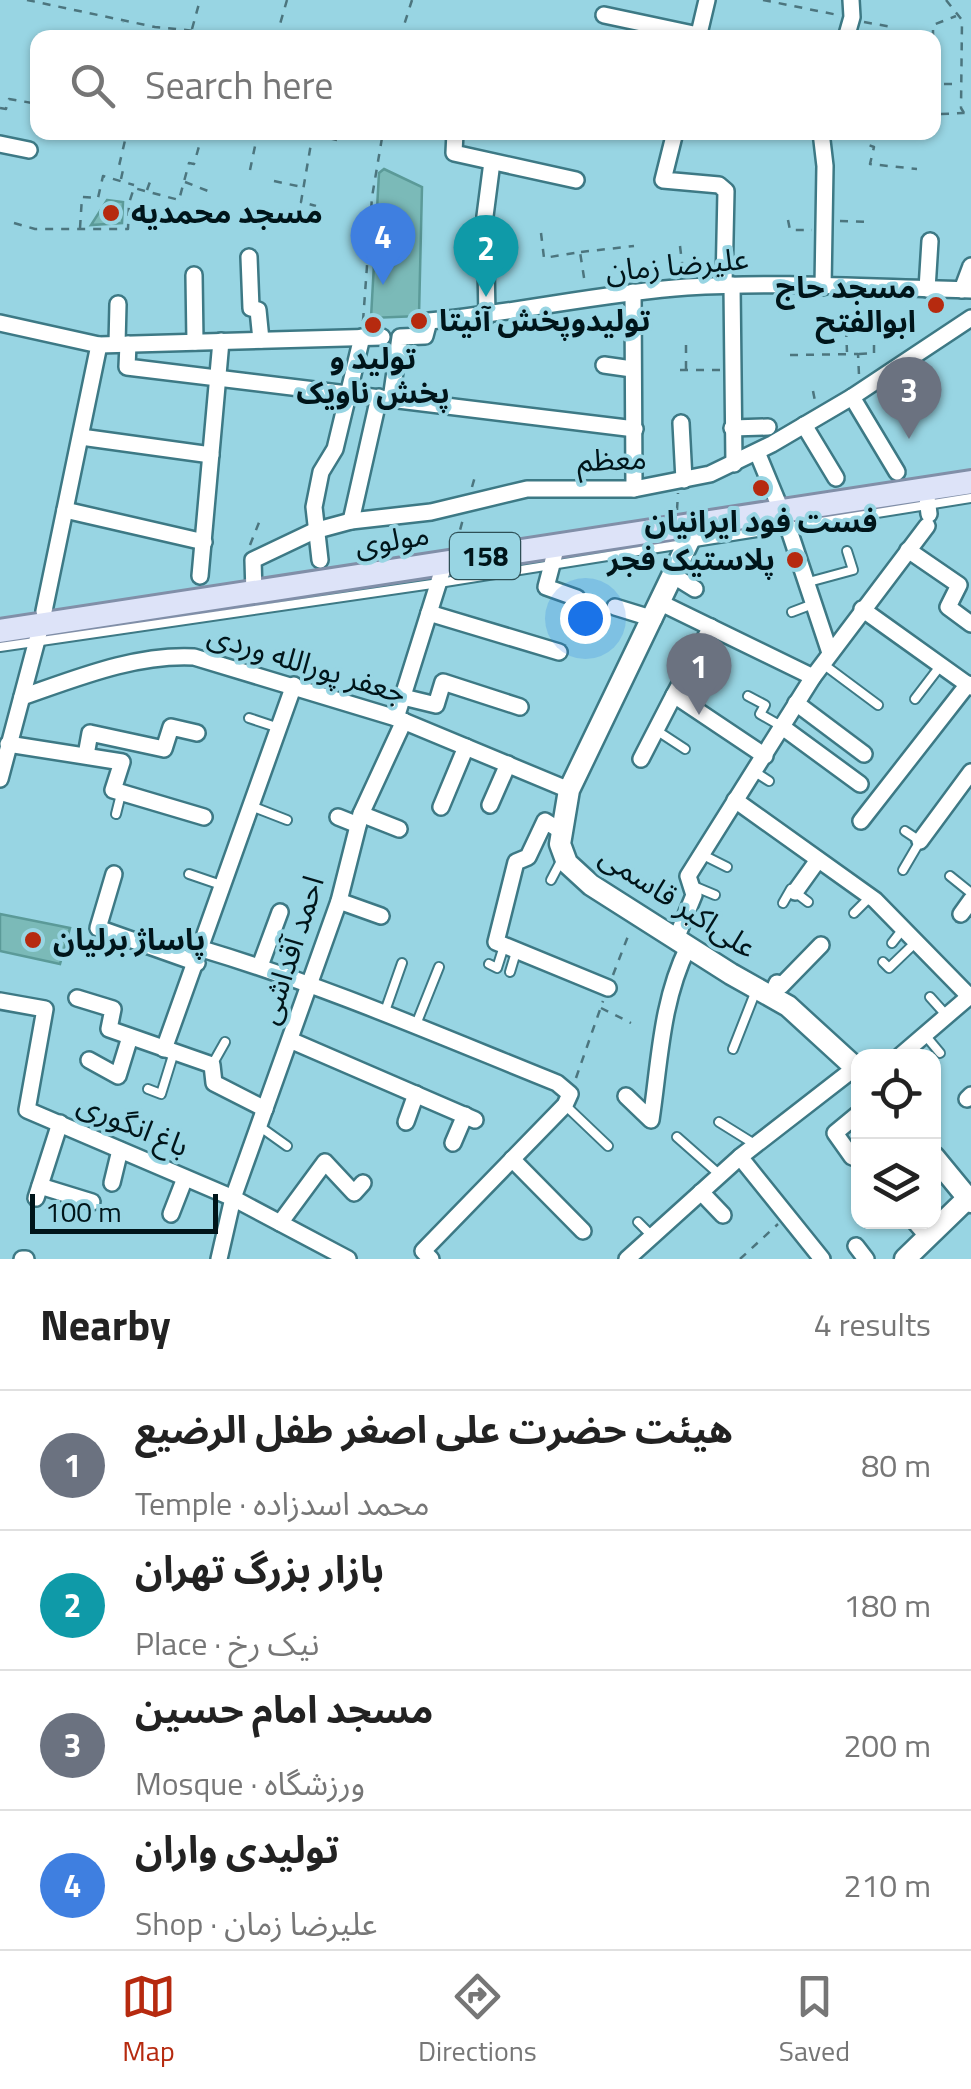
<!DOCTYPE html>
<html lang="en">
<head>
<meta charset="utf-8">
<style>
  :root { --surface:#fff; --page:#f2f2f2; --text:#222; --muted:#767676; --line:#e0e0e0; --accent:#b62a0f }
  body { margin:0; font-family:"Titillium Web","Noto Sans Arabic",sans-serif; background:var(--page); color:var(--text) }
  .controls { position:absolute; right:30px; bottom:30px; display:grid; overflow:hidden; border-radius:20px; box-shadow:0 2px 8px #0004 }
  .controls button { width:90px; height:90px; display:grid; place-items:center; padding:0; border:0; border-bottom:2px solid var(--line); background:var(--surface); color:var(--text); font:50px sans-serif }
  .scale { position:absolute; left:30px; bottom:25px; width:188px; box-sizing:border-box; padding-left:10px; border:5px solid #00151a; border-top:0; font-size:28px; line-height:35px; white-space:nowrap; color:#00151a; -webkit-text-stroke:8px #98d5e3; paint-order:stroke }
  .you { position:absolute; left:585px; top:618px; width:35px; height:35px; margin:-25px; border:8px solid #fff; border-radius:50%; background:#1a73e8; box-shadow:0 0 0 15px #1a73e833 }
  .badge { display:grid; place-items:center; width:65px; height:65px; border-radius:50%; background:var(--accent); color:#fff; font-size:32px; font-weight:700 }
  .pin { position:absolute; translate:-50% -82px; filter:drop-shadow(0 2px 5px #0008) }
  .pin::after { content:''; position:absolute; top:52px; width:35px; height:30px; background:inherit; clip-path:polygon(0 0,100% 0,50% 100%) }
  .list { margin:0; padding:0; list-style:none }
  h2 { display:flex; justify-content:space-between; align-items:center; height:130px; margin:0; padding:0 40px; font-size:42px }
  h2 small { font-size:32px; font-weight:400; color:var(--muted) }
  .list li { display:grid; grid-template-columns:65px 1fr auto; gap:30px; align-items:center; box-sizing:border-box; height:140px; padding:0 40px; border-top:2px solid var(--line) }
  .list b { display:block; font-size:38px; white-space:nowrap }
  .list p { margin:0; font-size:32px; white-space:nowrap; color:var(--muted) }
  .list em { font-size:32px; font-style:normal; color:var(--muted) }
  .icon { flex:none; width:55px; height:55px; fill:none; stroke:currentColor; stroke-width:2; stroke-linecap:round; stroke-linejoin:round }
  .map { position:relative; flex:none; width:971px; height:1259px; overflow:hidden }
  .search { position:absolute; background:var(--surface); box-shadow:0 2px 8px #0004; left:30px; right:30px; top:30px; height:110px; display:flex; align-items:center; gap:25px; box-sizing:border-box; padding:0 35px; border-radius:20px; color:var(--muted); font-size:38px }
  .sheet { height:690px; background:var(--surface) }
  nav { display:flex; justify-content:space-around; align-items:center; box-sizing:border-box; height:140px; border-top:2px solid var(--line); background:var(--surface); font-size:28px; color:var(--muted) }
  nav a { display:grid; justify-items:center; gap:5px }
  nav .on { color:var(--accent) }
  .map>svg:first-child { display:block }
  .building { fill:#7bbab8; stroke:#5b9a98; stroke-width:2.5 }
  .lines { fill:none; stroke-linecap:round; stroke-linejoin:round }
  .lane-casing { stroke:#3d7985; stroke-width:12 }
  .street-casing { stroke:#3d7985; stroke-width:20 }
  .secondary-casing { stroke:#3d7985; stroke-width:25 }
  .primary-casing { stroke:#818fa8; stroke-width:28 }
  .path { stroke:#4c757e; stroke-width:2.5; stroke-dasharray:8 8; stroke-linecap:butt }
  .lane { stroke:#fff; stroke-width:8 }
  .street { stroke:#fff; stroke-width:15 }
  .secondary { stroke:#fff; stroke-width:20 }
  .primary { stroke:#dde3f8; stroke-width:22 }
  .poi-dot { fill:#b62a0f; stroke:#98d5e3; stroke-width:4 }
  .labels { text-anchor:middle; stroke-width:8; stroke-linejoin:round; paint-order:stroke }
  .shield { fill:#98d5e3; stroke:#2e4f56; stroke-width:2.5 }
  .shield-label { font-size:28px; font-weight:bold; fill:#00151a }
  .poi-label { font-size:30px; font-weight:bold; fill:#00151a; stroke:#98d5e3; text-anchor:start }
  .street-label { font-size:30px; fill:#00151a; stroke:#98d5e3 }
</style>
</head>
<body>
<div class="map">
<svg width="971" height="1259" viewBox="0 0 971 1259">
  <rect width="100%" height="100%" fill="#98d5e3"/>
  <g class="building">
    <polygon points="384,169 422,187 419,316 371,318 379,173"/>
    <polygon points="107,200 123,202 122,223 91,225"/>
    <polygon points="0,914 70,928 60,964 0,951"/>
  </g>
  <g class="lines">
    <defs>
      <g id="lane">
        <polyline points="805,583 853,570 847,551"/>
        <polyline points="792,612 813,604"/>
        <polyline points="0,647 439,583 971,498"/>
        <polyline points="823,664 878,705"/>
        <polyline points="748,696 765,705 760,714 781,726"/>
        <polyline points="915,699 941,665"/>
        <polyline points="249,718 279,728"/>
        <polyline points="656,730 685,749"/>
        <polyline points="755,772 769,781"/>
        <polyline points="251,806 287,820"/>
        <polyline points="116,814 121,794"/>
        <polyline points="701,854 727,867"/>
        <polyline points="903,870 920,841 905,831"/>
        <polyline points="189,874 224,886"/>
        <polyline points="950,876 971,893"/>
        <polyline points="551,880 563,857"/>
        <polyline points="691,885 715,895"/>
        <polyline points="783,903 791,889 808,902"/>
        <polyline points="854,913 870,897"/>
        <polyline points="892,943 903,929"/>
        <polyline points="883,962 889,968 916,942"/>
        <polyline points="489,964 497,968 504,946"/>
        <polyline points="510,972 516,952"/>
        <polyline points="930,997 947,1016"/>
        <polyline points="384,1014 402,963"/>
        <polyline points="415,1027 439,967"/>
        <polyline points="925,1035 940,1053"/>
        <polyline points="733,1049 755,993"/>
        <polyline points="212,1065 225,1042"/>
        <polyline points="148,1089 161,1094 174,1052"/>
        <polyline points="565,1105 608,1146"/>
        <polyline points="719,1122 756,1145"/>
        <polyline points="259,1126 287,1146"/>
        <polyline points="677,1137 720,1175"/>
        <polyline points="638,1222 652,1236"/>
      </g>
      <g id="street">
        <polyline points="604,15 698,35"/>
        <polyline points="698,38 707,0"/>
        <polyline points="846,38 852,17 851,0"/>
        <polyline points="455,132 454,153 576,180"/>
        <polyline points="675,132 663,180 719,185 726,191 724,285"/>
        <polyline points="821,132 825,166 823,287"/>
        <polyline points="0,144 29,150"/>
        <polyline points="249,257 251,308 258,310 261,340"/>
        <polyline points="194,275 195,342"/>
        <polyline points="732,285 734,464"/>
        <polyline points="927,289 930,241"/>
        <polyline points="962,290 971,266"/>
        <polyline points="633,292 634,489"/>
        <polyline points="487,316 485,216 492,162"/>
        <polyline points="0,323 99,345 44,611"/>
        <polyline points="117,344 118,304"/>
        <polyline points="128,344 127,367 635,429"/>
        <polyline points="99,345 382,337"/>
        <polyline points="604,365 632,369"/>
        <polyline points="852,397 897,472"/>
        <path d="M391,399L400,337L425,336L429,321C516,313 601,293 687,287C781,281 877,288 971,290"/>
        <polyline points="681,423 684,480"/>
        <polyline points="804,425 836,478"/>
        <polyline points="732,428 768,427"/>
        <polyline points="81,437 211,455"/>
        <polyline points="757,452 788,527 830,653"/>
        <polyline points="926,489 929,514"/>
        <polyline points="65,510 204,542"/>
        <polyline points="351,521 379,397"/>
        <polyline points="557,545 546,587 577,598"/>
        <polyline points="908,550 959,585 948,607 971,624"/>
        <polyline points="320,560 314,507 321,472 335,449 362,337"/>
        <polyline points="200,576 221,341"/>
        <polyline points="674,576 695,589"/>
        <polyline points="254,593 253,560 314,531 351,521 431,512 527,489 634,489 710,474 772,444 852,397 971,318"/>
        <polyline points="661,603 813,677"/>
        <polyline points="615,607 654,619"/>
        <polyline points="862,609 971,687"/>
        <polyline points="429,613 559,652"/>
        <polyline points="711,627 674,695 765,756"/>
        <path d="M22,697C77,678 135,654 194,657L396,718L569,790"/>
        <polyline points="403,697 436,705 443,682 520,707"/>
        <polyline points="796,703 864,754"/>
        <polyline points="396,718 445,562"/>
        <polyline points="781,726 860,784"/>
        <polyline points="8,744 122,762 113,790 204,817"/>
        <polyline points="86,755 90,733 164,749 171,727 197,733"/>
        <polyline points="641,759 674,695"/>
        <polyline points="0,779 41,625"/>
        <polyline points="735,800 875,900 969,996"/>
        <polyline points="490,805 508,764"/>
        <polyline points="441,807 466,747"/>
        <polyline points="361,814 399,829"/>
        <polyline points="338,817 358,825"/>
        <polyline points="861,821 968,684"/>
        <polyline points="561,831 545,821 528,857 516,862 496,942 608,988"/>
        <polyline points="920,841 971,772"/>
        <polyline points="114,874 98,928 197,963"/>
        <polyline points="795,892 818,860"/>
        <polyline points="339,901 381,916"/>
        <polyline points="961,914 971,900"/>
        <polyline points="676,939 694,895 688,876 813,677 927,526"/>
        <path d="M202,949C323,985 440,1036 557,1083L570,1094L565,1105L423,1251L431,1259"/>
        <polyline points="260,966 280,912"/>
        <polyline points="771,997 777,983 781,986 821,945"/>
        <polyline points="77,998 113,1009 109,1029 212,1065 214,1083 265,1109"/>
        <polyline points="0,1001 45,1009 27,1110 233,1198 348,1259"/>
        <polyline points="290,1040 475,1120"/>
        <polyline points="164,1049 294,685"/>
        <polyline points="900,1056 971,995"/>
        <polyline points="89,1060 118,1076 130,1037"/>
        <path d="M626,1096L651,1120C660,1060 661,1002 688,947"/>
        <polyline points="967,1099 971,1095"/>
        <polyline points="406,1122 416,1094"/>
        <polyline points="453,1143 465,1115"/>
        <polyline points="740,1157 822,1259"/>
        <polyline points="852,1157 835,1133 858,1114"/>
        <polyline points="512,1159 583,1231"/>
        <polyline points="112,1183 120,1150"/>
        <polyline points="40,1186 92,1202"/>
        <polyline points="701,1192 723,1215"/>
        <polyline points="36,1198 60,1123"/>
        <polyline points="171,1214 185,1178"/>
        <polyline points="915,1222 928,1237"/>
        <polyline points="280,1223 325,1162 354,1193 363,1183"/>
        <polyline points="856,1246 866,1259"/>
        <polyline points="22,1259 26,1259"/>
        <polyline points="219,1259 233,1198 339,901 361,814 404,721"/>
        <polyline points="627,1259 740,1157 856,1067"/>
      </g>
      <g id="secondary">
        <polyline points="697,524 569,790 560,844 567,863 591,885 731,974 788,1006 858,1070"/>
        <polyline points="934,1157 971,1202"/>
        <polyline points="905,1259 968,1198"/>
      </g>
      <polyline id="primary" points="0,631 971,482"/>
    </defs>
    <use href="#lane" class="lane-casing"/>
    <use href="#street" class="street-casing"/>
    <use href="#secondary" class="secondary-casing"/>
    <use href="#primary" class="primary-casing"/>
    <g class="path">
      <polyline points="27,0 155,27 267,38"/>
      <polyline points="763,0 838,15"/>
      <polyline points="946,0 962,20 961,108 964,113 971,113"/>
      <polyline points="864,22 892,27"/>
      <polyline points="192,29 200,0"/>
      <polyline points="120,38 123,22"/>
      <polyline points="276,38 287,0"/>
      <polyline points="400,38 412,0"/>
      <polyline points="933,38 933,25 956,16"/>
      <polyline points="944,84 960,84"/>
      <polyline points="0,108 6,109 9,99 38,104"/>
      <polyline points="37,112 38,112"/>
      <polyline points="941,114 963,113"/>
      <polyline points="313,132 301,202 316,206"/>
      <polyline points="868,132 866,144 874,147 870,164 917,169"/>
      <polyline points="314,135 337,140"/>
      <polyline points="250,170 258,132"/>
      <polyline points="121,179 123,170 119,166 127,132"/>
      <polyline points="274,181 302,187"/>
      <polyline points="185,182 208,191"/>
      <polyline points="147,190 151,179"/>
      <polyline points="788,220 790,230 812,230"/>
      <polyline points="840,221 870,222"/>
      <polyline points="14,223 35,229 128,229 129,203 134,188 179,200 189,163 194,164 203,132"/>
      <polyline points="80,228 82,197 98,198 103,176 134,185"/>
      <polyline points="541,233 544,258 580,252 585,284"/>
      <polyline points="680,246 683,271"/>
      <polyline points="581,252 634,246"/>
      <polyline points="363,321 372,197 383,132"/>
      <polyline points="846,329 847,352"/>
      <polyline points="686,345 686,369"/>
      <polyline points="874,345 874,358"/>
      <polyline points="859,354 874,353"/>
      <polyline points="790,355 858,354 859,375"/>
      <polyline points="680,370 721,370"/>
      <polyline points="813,391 815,401"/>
      <polyline points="472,487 476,473"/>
      <polyline points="677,510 678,493"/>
      <polyline points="250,545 260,520"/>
      <polyline points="456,545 463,519"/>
      <polyline points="613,975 630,931"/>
      <polyline points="601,1008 631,1023"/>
      <polyline points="576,1078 603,1001"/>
      <polyline points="740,1259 778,1224"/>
    </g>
    <use href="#lane" class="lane"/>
    <use href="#street" class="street"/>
    <use href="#secondary" class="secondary"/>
    <use href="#primary" class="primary"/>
  </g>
  <g class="poi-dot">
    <circle cx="111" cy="213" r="10"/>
    <circle cx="936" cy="305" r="10"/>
    <circle cx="419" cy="321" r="10"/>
    <circle cx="373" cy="325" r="10"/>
    <circle cx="761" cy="488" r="10"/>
    <circle cx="795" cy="560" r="10"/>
    <circle cx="33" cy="940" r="10"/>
  </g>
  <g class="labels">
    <rect class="shield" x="450" y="533" width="70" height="46" rx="8"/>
    <g class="shield-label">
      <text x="485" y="566">158</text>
    </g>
    <g class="poi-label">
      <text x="131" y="223">مسجد محمدیه</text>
      <text x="916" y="298" text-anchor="end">مسجد حاج<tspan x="916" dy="34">ابوالفتح</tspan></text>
      <text x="439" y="331">تولیدوپخش آنیتا</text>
      <text x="373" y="369" text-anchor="middle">تولید و<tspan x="373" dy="34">پخش ناویک</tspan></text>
      <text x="761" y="532" text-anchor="middle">فست فود ایرانیان</text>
      <text x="775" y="570" text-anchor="end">پلاستیک فجر</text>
      <text x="53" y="950">پاساژ برلیان</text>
    </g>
    <g class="street-label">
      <text transform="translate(677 265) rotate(-5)" y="10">علیرضا زمان</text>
      <text transform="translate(612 460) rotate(-2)" y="10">معظم</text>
      <text transform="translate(392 540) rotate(-9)" y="10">مولوی</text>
      <text transform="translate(307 664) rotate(17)" y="10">جعفر پورالله وردی</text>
      <text transform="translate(678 902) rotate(33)" y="10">علی‌اکبر قاسمی</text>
      <text transform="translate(291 950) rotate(-72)" y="10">احمد آقداشی</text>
      <text transform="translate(133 1125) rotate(23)" y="10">باغ انگوری</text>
    </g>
  </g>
</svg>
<div class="controls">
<button><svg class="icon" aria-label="locate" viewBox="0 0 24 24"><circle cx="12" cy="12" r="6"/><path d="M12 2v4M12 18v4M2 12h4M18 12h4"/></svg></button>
<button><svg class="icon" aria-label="layers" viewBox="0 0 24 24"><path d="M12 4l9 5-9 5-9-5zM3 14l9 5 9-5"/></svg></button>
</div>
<div class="scale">100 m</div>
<div class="you"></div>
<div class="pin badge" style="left:699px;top:715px;background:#6b7280">1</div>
<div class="pin badge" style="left:486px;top:297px;background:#0f9aa8">2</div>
<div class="pin badge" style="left:909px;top:439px;background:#6b7280">3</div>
<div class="pin badge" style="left:383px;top:285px;background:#3f7fe0">4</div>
<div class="search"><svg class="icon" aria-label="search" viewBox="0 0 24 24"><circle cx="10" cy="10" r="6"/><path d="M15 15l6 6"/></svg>Search here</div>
</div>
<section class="sheet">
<h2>Nearby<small>4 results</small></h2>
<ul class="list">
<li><span class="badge" style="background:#6b7280">1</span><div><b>هیئت حضرت علی اصغر طفل الرضیع</b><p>Temple · محمد اسدزاده</p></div><em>80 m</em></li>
<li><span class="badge" style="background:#0f9aa8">2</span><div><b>بازار بزرگ تهران</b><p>Place · نیک رخ</p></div><em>180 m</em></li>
<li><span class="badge" style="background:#6b7280">3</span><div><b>مسجد امام حسین</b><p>Mosque · ورزشگاه</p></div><em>200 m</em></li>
<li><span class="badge" style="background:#3f7fe0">4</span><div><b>تولیدی واران</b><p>Shop · علیرضا زمان</p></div><em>210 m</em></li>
</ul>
</section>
<nav>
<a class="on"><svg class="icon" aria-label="map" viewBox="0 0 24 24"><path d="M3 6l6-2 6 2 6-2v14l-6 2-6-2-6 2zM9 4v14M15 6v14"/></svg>Map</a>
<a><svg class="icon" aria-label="directions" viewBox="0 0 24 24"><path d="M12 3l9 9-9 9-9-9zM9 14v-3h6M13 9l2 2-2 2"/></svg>Directions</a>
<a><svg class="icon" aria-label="saved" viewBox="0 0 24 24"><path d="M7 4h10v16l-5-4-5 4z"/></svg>Saved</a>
</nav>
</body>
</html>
